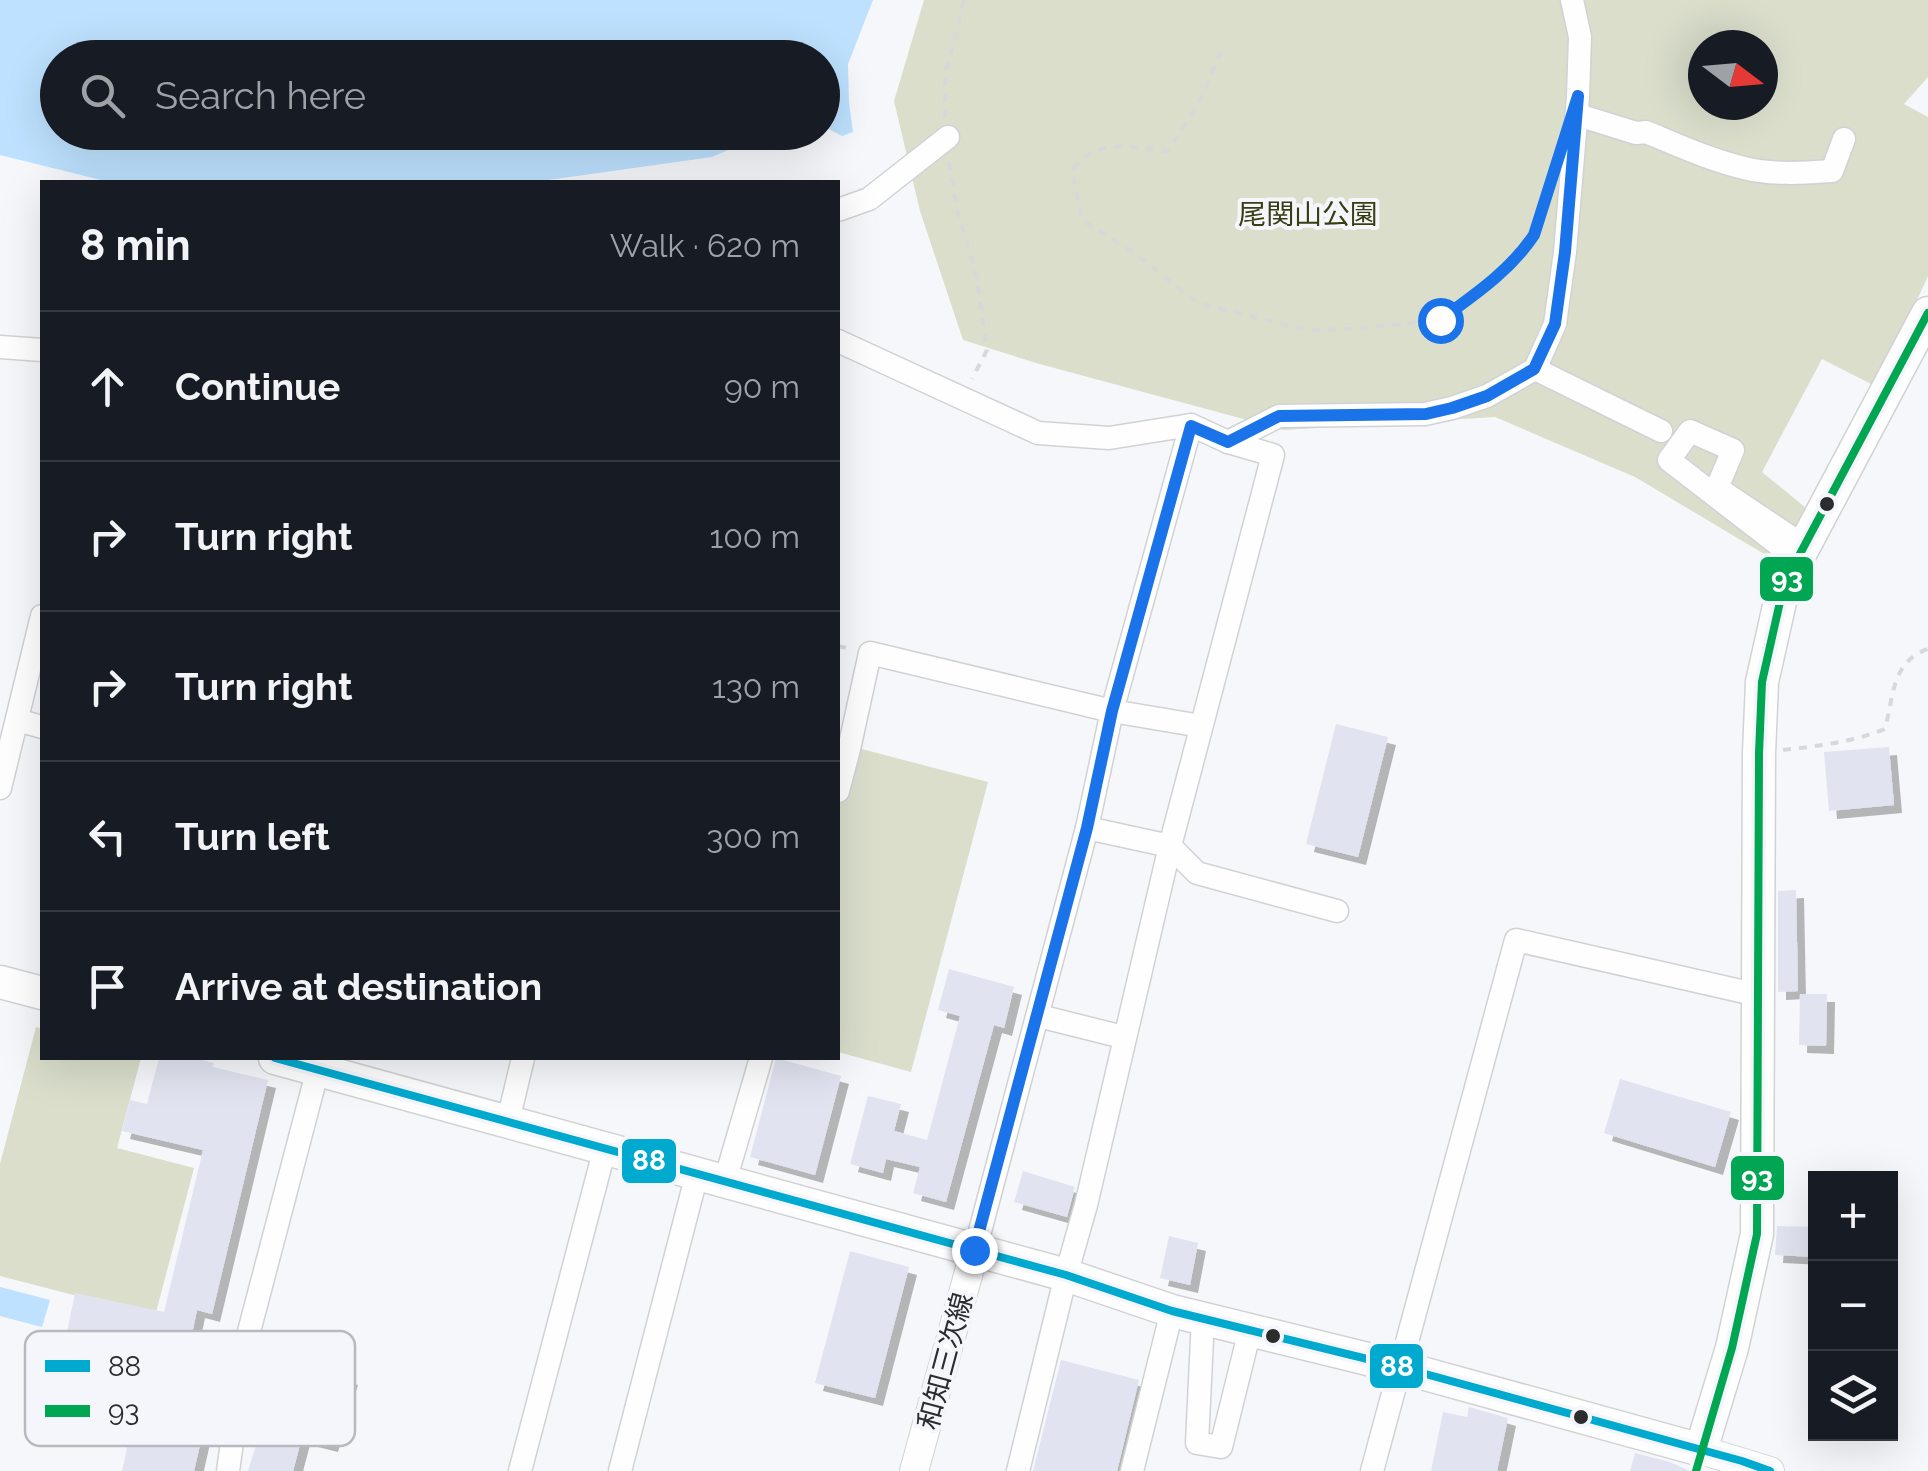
<!DOCTYPE html>
<html lang="en">
<head>
<meta charset="utf-8">
<style>
  :root { --surface:#171b24; --page:#20242c; --text:#f1f3f6; --muted:#9ea1a6; --line:#363941 }
  body { margin:0; font-family:Raleway,"Noto Sans JP",sans-serif; background:var(--page); color:var(--text) }
  .controls { position:absolute; right:30px; bottom:30px; display:grid; overflow:hidden; border-radius:0px; box-shadow:0 10px 40px #0002 }
  .controls button { width:90px; height:90px; display:grid; place-items:center; padding:0; border:0; border-bottom:2px solid var(--line); background:var(--surface); color:var(--text); font:50px sans-serif }
  .compass { position:absolute; left:1688px; top:30px; width:90px; height:90px; border-radius:50%; background:var(--surface); box-shadow:0 10px 40px #0002; rotate:106deg }
  .stop { position:absolute; width:30px; height:30px; margin:-22px; border:8px solid #1a73e8; border-radius:50%; background:#fff }
  .stop.end { background:#1a73e8; border-color:#fff; box-shadow:0 2px 10px #0008 }
  .list { margin:0; padding:0; list-style:none }
  h2 { display:flex; justify-content:space-between; align-items:center; height:130px; margin:0; padding:0 40px; font-size:42px }
  h2 small { font-size:32px; font-weight:400; color:var(--muted) }
  .list li { display:grid; grid-template-columns:65px 1fr auto; gap:30px; align-items:center; box-sizing:border-box; height:150px; padding:0 40px; border-top:2px solid var(--line) }
  .list b { display:block; font-size:38px; white-space:nowrap }
  .list em { font-size:32px; font-style:normal; color:var(--muted) }
  .icon { flex:none; width:55px; height:55px; fill:none; stroke:currentColor; stroke-width:2; stroke-linecap:round; stroke-linejoin:round }
  .map { position:relative; flex:none; width:1928px; height:1471px; overflow:hidden }
  .search { position:absolute; background:var(--surface); box-shadow:0 10px 40px #0002; left:40px; top:40px; width:800px; height:110px; display:flex; align-items:center; gap:25px; box-sizing:border-box; padding:0 35px; border-radius:55px; color:var(--muted); font-size:38px }
  .panel { position:absolute; background:var(--surface); box-shadow:0 10px 40px #0002; left:40px; top:180px; width:800px; height:880px; border-radius:0px }
  .map>svg:first-child { display:block }
  .green { fill:#dadecb; fill-rule:evenodd }
  .water { fill:#bde1fe }
  .building { fill:#e1e4f0; filter:url(#shadow) }
  .lines { fill:none; stroke-linecap:round; stroke-linejoin:round }
  .minor-casing { stroke:#d1d2d4; stroke-width:25 }
  .major-casing { stroke:#d1d2d4; stroke-width:30 }
  .highway-casing { stroke:#d1d2d4; stroke-width:35 }
  .path { stroke:#d7d8d8; stroke-width:4; stroke-dasharray:8 8; stroke-linecap:butt }
  .minor { stroke:#fefefe; stroke-width:22 }
  .major { stroke:#fefefe; stroke-width:28 }
  .highway { stroke:#fefefe; stroke-width:32 }
  .bus-1-casing { stroke:#f5f6fb; stroke-width:15 }
  .bus-2-casing { stroke:#f5f6fb; stroke-width:15 }
  .bus-1 { stroke:#00a9ce; stroke-width:8 }
  .bus-2 { stroke:#00a651; stroke-width:8 }
  .route { stroke:#1a73e8; stroke-width:12 }
  .bus-dot { fill:#2b2c2e; stroke:#f5f6fb; stroke-width:4 }
  .labels { text-anchor:middle; stroke-width:8; stroke-linejoin:round; paint-order:stroke }
  .park-label { font-size:28px; fill:#393e12; stroke:#f5f6fb }
  .street-label { font-size:28px; fill:#2b2c2e; stroke:#f5f6fb }
  .key { fill:#f5f6fb; stroke:#b8b9be; stroke-width:2.5 }
  .key-label { font-size:28px; fill:#2b2c2e }
  .line-badge { stroke:#f5f6fb; stroke-width:4 }
  .badge-label { font-size:28px; text-anchor:middle; font-weight:bold; fill:#fff }
</style>
</head>
<body>
<div class="map">
<svg width="1928" height="1471" viewBox="0 0 1928 1471">
  <defs>
    <filter id="shadow"><feDropShadow dx="8" dy="8" stdDeviation="0" flood-color="#0004"/></filter>
  </defs>
  <rect width="100%" height="100%" fill="#f6f7fa"/>
  <g class="green">
    <path d="M924,0H1928V77L1904,104L1928,117V276L1877,387L1822,359L1762,472L1806,508L1776,561L1635,477L1495,417L1284,430L1036,363L963,340L920,211L894,101ZM1703,45H1763V105H1703Z"/>
    <polygon points="854,747 988,782 911,1072 838,1052 838,808"/>
    <polygon points="36,1027 42,1029 42,1058 141,1058 117,1148 194,1168 155,1316 0,1276 0,1164"/>
  </g>
  <g class="water">
    <polygon points="0,0 873,0 848,64 849,103 853,132 842,136 823,126 822,58 58,58 58,132 767,133 712,157 534,182 109,182 0,155"/>
    <polygon points="0,1287 50,1300 42,1327 0,1316"/>
  </g>
  <g class="building">
    <polygon points="1336,724 1388,737 1358,857 1306,844"/>
    <polygon points="1889,747 1894,805 1829,811 1824,752"/>
    <polygon points="1796,890 1798,991 1778,992 1778,891"/>
    <polygon points="949,969 1014,987 1004,1028 994,1025 946,1202 913,1193 920,1167 886,1159 883,1173 850,1164 868,1096 901,1104 894,1131 927,1140 960,1016 938,1010"/>
    <polygon points="1800,994 1827,994 1826,1046 1799,1045"/>
    <polygon points="159,1058 194,1058 214,1063 213,1067 268,1080 212,1314 197,1310 178,1401 58,1375 75,1293 164,1312 203,1150 122,1131 130,1100 147,1104"/>
    <polygon points="776,1058 841,1076 815,1175 750,1157"/>
    <polygon points="1620,1079 1731,1112 1715,1167 1604,1133"/>
    <polygon points="1023,1171 1075,1187 1067,1217 1014,1202"/>
    <polygon points="1777,1226 1816,1227 1816,1257 1775,1255"/>
    <polygon points="1169,1236 1198,1243 1190,1285 1160,1278"/>
    <polygon points="850,1251 909,1267 875,1398 815,1383"/>
    <polygon points="275,1355 350,1377 330,1444 302,1437 293,1471 248,1471 267,1410 261,1408"/>
    <polygon points="1061,1360 1139,1380 1117,1471 1033,1471"/>
    <polygon points="1469,1407 1508,1418 1497,1471 1431,1471 1443,1412 1467,1417"/>
    <polygon points="133,1421 202,1436 194,1471 122,1471"/>
    <polygon points="1635,1453 1670,1462 1690,1471 1630,1471"/>
  </g>
  <g class="lines">
    <defs>
      <g id="minor">
        <path d="M1578,115L1636,133L1646,132C1678,145 1710,160 1744,168C1772,175 1803,173 1832,171L1844,139"/>
        <polyline points="838,210 869,199 948,137"/>
        <polyline points="838,341 1038,433 1109,438 1191,425 1228,442 1273,455 1170,846 1086,1205 1066,1275 1018,1471"/>
        <polyline points="0,347 42,350"/>
        <polyline points="1535,369 1661,431"/>
        <polyline points="1228,442 1279,416 1425,414 1452,408 1487,396 1535,369 1555,324 1565,252 1578,97 1580,37 1572,0"/>
        <polyline points="1797,559 1669,460 1690,431 1733,450 1717,488 1804,546"/>
        <polyline points="17,720 42,727"/>
        <polyline points="0,788 42,616"/>
        <polyline points="838,791 849,749 870,653 1112,711 1201,726"/>
        <polyline points="1087,828 1170,846 1197,873 1337,911"/>
        <polyline points="1039,1016 1123,1037"/>
        <polyline points="508,1121 523,1058"/>
        <polyline points="725,1181 761,1058"/>
        <polyline points="975,1250 1087,828 1112,711 1191,425"/>
        <polyline points="1203,1318 1197,1443 1221,1447 1250,1330"/>
        <polyline points="228,1471 246,1343 318,1069"/>
        <polyline points="520,1471 605,1148"/>
        <polyline points="620,1471 697,1174"/>
        <polyline points="1132,1471 1172,1311"/>
        <polyline points="1372,1471 1516,940 1758,995"/>
      </g>
      <g id="major">
        <polyline points="1701,1450 1770,1471"/>
        <polyline points="914,1471 975,1250"/>
      </g>
      <g id="highway">
        <polyline points="0,982 42,993"/>
        <polyline points="275,1058 1066,1275 1172,1311 1400,1367 1701,1450 1732,1348 1757,1234 1759,753 1762,682 1784,584 1928,313"/>
      </g>
    </defs>
    <use href="#minor" class="minor-casing"/>
    <use href="#major" class="major-casing"/>
    <use href="#highway" class="highway-casing"/>
    <g class="path">
      <path d="M1221,51L1200,101L1168,151C1129,147 1098,136 1072,171L1082,220L1133,252L1198,303L1307,330L1354,329L1440,320L1483,290L1524,251L1534,235L1548,188"/>
      <polyline points="945,118 945,77 964,0"/>
      <polyline points="949,162 958,214 975,269 987,350 972,379"/>
      <polyline points="838,646 851,649"/>
      <path d="M1783,750C1818,746 1852,742 1885,729C1894,696 1891,662 1928,649"/>
    </g>
    <use href="#minor" class="minor"/>
    <use href="#major" class="major"/>
    <use href="#highway" class="highway"/>
    <defs>
      <polyline id="bus-1" points="275,1058 1066,1275 1172,1311 1400,1367 1742,1461 1770,1471"/>
      <polyline id="bus-2" points="1696,1471 1732,1348 1757,1234 1759,753 1762,682 1784,584 1928,313"/>
    </defs>
    <use href="#bus-1" class="bus-1-casing"/>
    <use href="#bus-2" class="bus-2-casing"/>
    <use href="#bus-1" class="bus-1"/>
    <use href="#bus-2" class="bus-2"/>
  </g>
  <g class="lines">
    <path class="route" d="M974,1250L1087,828L1112,711L1191,426L1228,442L1279,416L1426,414L1452,408L1487,396L1534,369L1555,324L1565,252L1578,96L1534,235C1510,271 1474,295 1440,320"/>
  </g>
  <g class="bus-dot">
    <circle cx="1827" cy="504" r="9"/>
    <circle cx="1273" cy="1336" r="9"/>
    <circle cx="1581" cy="1417" r="9"/>
  </g>
  <g class="labels">
    <g class="park-label">
      <text x="1308" y="224">尾関山公園</text>
    </g>
    <g class="street-label">
      <text transform="translate(945 1361) rotate(-75)" y="10">和知三次線</text>
    </g>
  </g>
  <rect x="25" y="1331" width="330" height="115" rx="15" class="key"/>
  <rect x="45" y="1360" width="45" height="12" fill="#00a9ce"/>
  <rect x="45" y="1405" width="45" height="12" fill="#00a651"/>
  <g class="key-label">
    <text x="108" y="1376">88</text>
    <text x="108" y="1421">93</text>
  </g>
  <g class="line-badge">
    <rect x="1758" y="555" width="57" height="48" rx="10" fill="#00a651"/>
    <rect x="620" y="1137" width="58" height="48" rx="10" fill="#00a9ce"/>
    <rect x="1729" y="1154" width="57" height="48" rx="10" fill="#00a651"/>
    <rect x="1368" y="1342" width="57" height="48" rx="10" fill="#00a9ce"/>
  </g>
  <g class="badge-label">
    <text x="1787" y="588">93</text>
    <text x="649" y="1170">88</text>
    <text x="1757" y="1187">93</text>
    <text x="1397" y="1376">88</text>
  </g>
</svg>
<div class="controls">
<button>+</button>
<button>−</button>
<button><svg class="icon" aria-label="layers" viewBox="0 0 24 24"><path d="M12 4l9 5-9 5-9-5zM3 14l9 5 9-5"/></svg></button>
</div>
<svg class="compass" viewBox="-18 -18 36 36"><path d="M0-13l5 13h-10z" fill="#e53935"/><path d="M0 13l5-13h-10z" fill="#9ea1a6"/></svg>
<div class="stop" style="left:1440px;top:320px"></div>
<div class="stop end" style="left:974px;top:1250px"></div>
<div class="search"><svg class="icon" aria-label="search" viewBox="0 0 24 24"><circle cx="10" cy="10" r="6"/><path d="M15 15l6 6"/></svg>Search here</div>
<section class="panel">
<h2>8 min<small>Walk · 620 m</small></h2>
<ul class="list">
<li><svg class="icon" aria-label="ahead" viewBox="0 0 24 24"><path d="M12 20V5M6 11l6-6 6 6"/></svg><div><b>Continue</b></div><em>90 m</em></li>
<li><svg class="icon" aria-label="right" viewBox="0 0 24 24"><path d="M7 20v-9h11M14 6l5 5-5 5"/></svg><div><b>Turn right</b></div><em>100 m</em></li>
<li><svg class="icon" aria-label="right" viewBox="0 0 24 24"><path d="M7 20v-9h11M14 6l5 5-5 5"/></svg><div><b>Turn right</b></div><em>130 m</em></li>
<li><svg class="icon" aria-label="left" viewBox="0 0 24 24"><path d="M17 20v-9H6M10 6l-5 5 5 5"/></svg><div><b>Turn left</b></div><em>300 m</em></li>
<li><svg class="icon" aria-label="arrive" viewBox="0 0 24 24"><path d="M6 21V4h12l-3 4 3 4H6"/></svg><div><b>Arrive at destination</b></div></li>
</ul>
</section>
</div>
</body>
</html>
